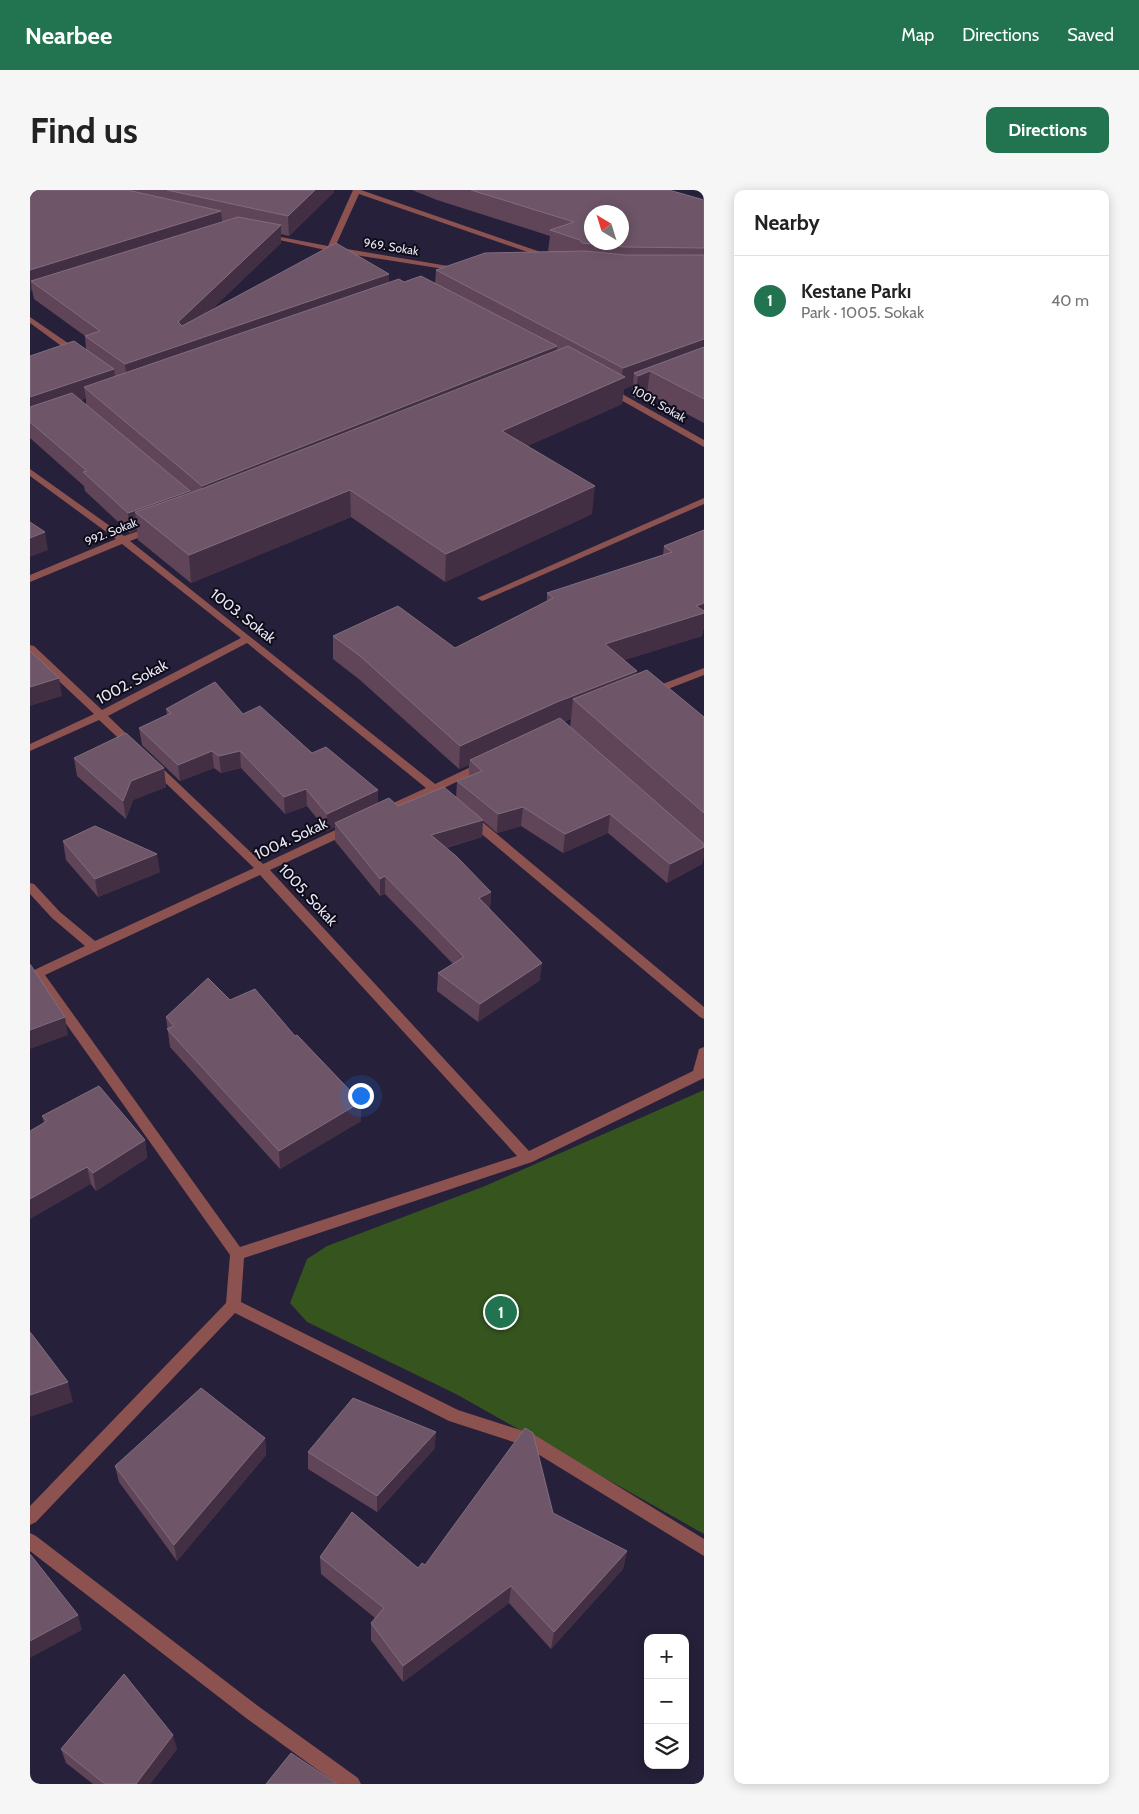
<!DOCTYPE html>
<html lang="en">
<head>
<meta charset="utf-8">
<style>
  :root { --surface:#fff; --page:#f6f6f6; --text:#222; --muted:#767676; --line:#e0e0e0; --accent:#21744f }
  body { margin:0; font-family:Cabin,sans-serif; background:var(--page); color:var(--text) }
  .controls { position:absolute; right:15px; bottom:15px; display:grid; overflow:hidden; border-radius:10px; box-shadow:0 2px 12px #0003 }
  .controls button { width:45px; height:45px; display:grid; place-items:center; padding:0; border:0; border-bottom:1px solid var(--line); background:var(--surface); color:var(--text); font:25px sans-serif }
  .compass { position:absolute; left:554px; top:15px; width:45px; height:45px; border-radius:50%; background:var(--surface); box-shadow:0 2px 12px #0003; rotate:322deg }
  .you { position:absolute; left:330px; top:905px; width:18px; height:18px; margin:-12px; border:4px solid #fff; border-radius:50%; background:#1a73e8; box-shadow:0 0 0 8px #1a73e833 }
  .badge { display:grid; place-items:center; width:32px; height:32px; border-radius:50%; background:var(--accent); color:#fff; font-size:16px; font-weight:700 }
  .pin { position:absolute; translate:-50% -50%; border:2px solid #fff; box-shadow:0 1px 5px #0006 }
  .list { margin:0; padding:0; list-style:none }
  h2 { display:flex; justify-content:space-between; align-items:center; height:65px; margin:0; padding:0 20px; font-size:21px }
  h2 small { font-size:16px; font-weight:400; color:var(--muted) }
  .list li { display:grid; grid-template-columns:32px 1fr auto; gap:15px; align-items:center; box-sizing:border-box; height:90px; padding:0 20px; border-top:1px solid var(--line) }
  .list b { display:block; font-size:19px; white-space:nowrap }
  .list p { margin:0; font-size:16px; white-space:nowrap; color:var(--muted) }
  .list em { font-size:16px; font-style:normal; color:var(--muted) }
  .icon { flex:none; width:28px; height:28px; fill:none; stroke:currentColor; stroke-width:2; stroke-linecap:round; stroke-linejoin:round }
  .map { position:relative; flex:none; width:674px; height:1594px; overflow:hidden; border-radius:10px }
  header { display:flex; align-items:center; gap:30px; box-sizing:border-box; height:70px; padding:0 25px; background:var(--accent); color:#fff }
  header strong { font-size:24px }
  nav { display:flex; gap:28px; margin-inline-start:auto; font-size:18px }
  .intro { display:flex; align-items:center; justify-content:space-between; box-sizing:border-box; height:120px; padding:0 30px }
  h1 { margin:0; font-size:35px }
  .button { padding:12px 22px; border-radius:10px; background:var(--accent); color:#fff; font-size:18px; font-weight:700 }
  main { display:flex; gap:30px; padding:0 30px }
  aside { flex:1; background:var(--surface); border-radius:10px; box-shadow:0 2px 12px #0003 }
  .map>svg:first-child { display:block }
  .green { fill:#35541e }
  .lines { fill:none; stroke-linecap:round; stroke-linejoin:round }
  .minor { fill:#8c5250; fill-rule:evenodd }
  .wall { fill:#5f4557; fill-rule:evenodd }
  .shaded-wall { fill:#422f44 }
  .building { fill:#6e5668; stroke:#816d7f; fill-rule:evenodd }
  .labels { text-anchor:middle; stroke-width:4; stroke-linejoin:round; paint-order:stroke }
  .far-street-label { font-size:12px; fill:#e9e6f8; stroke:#0e0c17 }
  .street-label { font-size:15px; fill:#e9e6f8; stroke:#0e0c17 }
</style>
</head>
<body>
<header>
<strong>Nearbee</strong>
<nav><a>Map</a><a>Directions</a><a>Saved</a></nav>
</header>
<div class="intro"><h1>Find us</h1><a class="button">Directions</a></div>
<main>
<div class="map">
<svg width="674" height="1594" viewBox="0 0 674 1594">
  <rect width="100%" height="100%" fill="#26203a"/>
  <polygon class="green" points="674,900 674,1344 426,1204 277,1132 260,1113 277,1069 297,1056 455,996"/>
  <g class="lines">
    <g class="minor">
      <polygon points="323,0 331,0 525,67 518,69 329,4 305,57 430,78 433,78 433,82 300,61 231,46 235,44 298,56"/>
      <polygon points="0,127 51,162 51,166 45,166 0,133"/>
      <polygon points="578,196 674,250 674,257 575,201 575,197"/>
      <polygon points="0,279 94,346 120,337 126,337 126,341 100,351 405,594 449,573 457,573 458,575 457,577 412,599 425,611 423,614 415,614 403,603 358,625 350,625 348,622 350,619 396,598 217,453 78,526 107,554 108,556 107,558 99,558 69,530 0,561 0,554 64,524 0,464 0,455 4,456 72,520 211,448 92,354 0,392 0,385 86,349 0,286"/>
      <polygon points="674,308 674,314 455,410 452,411 447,408"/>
      <polygon points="674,478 674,485 625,504 617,504 616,502 617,500"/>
      <path d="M123,571L127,573L233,674L316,635H324L326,638L324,641L240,680L499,961L663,881L669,859L674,857V888L502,972L214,1068L211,1112L428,1220L503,1244L674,1349V1366L493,1255L419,1231L205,1123L6,1332L0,1335V1316L196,1113L200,1065L5,790L0,792V782L55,756L22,728L0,704V693L4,694L30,722L65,751L224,678L119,577L118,575L119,573ZM230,685L487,966L210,1057L15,785Z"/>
      <polygon points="440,624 444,625 674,817 674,829 670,827 436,631 434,628 436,625"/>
      <polygon points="0,1343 6,1346 228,1516 328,1588 331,1594 307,1594 216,1528 0,1361"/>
    </g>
  </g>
  <g class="wall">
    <path d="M0,0H304V2L259,46L251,44V53L179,122L359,93H405L406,80L520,62L518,61L520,46L407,10L382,0H639L674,10V233L617,203L605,208L601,205L603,195L594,199L592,214L497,256L562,324L415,392L321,327L161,393L108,350L107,340L100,343L55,301L54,296L0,248V166L56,159L55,146L4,109L2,100L0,101ZM56,208V215L51,210Z"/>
    <path d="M674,340V436L672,446L594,470L606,484L674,527V665L672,674L637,693L578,643L533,663L491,636L467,643L453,631L452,647L416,658L461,702L460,719L510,790L448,832L407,801L408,783L423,774L355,704L350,706L305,651V637L297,641L277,616L255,624L211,578L191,583L184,578L150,591L112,555L109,538L137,525L136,519L213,524L348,600V613L368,616L426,608L427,591L439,586V575L429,579L330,490L303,469V446L425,458L517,411V403L633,365L634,356ZM541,529L540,537L534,532Z"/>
    <polygon points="44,568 134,578 136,597 103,610 96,629 47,586"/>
    <polygon points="33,651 130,682 68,707 36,670"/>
    <polygon points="200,810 265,846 331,931 250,979 140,857 136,827"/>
    <polygon points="12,926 115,950 117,968 66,1001 14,933"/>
    <polygon points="235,1248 236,1265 147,1371 89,1292 85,1276"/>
    <polygon points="405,1258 347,1322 278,1279 278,1262"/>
    <polygon points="523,1323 597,1361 593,1379 521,1459 479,1413 373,1492 341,1450 341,1433 345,1428 291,1384 290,1367 388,1378"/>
    <polygon points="31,1559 147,1559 120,1594 63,1594 36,1573"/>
  </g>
  <g class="shaded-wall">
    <polygon points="285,0 304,0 304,2 259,46 258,26"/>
    <polygon points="191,21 193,40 1,91 2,100 0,101 0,80"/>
    <polygon points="251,35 251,53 150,150 148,132"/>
    <polygon points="359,84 359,102 97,193 95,174"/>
    <polygon points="674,149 674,170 620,181 617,203 605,208 608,186 604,183 603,196 594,199 592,214 471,268 472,241 591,189 593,178"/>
    <polygon points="527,156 526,176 173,316 172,296"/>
    <polygon points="84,179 86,197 54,197 56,208 0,227 0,207"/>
    <polygon points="565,296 562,324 415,392 416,364"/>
    <polygon points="320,300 321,327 161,393 159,365"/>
    <polygon points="160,301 161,320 105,322 107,340 100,343 98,323"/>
    <polygon points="15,342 18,360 0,367 0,348"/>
    <polygon points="674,413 674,436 672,446 572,477 575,454"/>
    <polygon points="607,481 604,504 543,509 541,529 440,570 439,575 429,579 430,556 527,512"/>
    <polygon points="29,488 32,506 0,516 0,497"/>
    <polygon points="182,561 184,578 150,591 148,575"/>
    <polygon points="210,561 211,578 191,583 189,566"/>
    <polygon points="134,578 136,597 103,610 96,629 93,611 101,591"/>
    <polygon points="276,599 277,616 255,624 254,607"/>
    <polygon points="348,600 348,617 305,633 305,637 297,641 297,624"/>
    <polygon points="493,617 491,636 467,643 468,624"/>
    <polygon points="580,624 578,643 533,663 535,644"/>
    <polygon points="453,630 452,647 400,662 401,645"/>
    <polygon points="674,657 674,665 672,674 637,693 640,674"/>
    <polygon points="127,664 130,682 68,707 65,689"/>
    <polygon points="355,686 355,704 350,706 350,689"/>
    <polygon points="461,702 460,720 449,708"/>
    <polygon points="512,773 510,790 448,832 450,814"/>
    <polygon points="35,827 38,845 0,859 0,840"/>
    <polygon points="331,912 331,931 250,979 249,961"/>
    <polygon points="115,950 117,968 66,1001 63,983"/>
    <polygon points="57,977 61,994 0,1029 0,1009"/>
    <polygon points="38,1192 43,1212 0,1227 0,1205"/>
    <polygon points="406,1242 405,1258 347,1322 347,1306"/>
    <polygon points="235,1248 236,1265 147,1371 144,1355"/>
    <polygon points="597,1361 593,1379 521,1459 524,1442"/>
    <polygon points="481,1396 479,1413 373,1492 373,1476"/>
    <polygon points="48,1425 52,1440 0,1468 0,1451"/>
    <polygon points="143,1545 147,1559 120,1594 106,1594"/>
  </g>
  <g class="building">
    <polygon points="0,0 99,0 106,2 191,21 0,80"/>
    <polygon points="137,0 285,0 258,26"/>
    <path d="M441,0H639L674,10V58L595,57L552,53L550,50L520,40L544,32ZM562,22H592V52H562Z"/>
    <polygon points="208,27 251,35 148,132 152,136 306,53 359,84 95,174 55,146 70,141 1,91"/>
    <polygon points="555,61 595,65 674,65 674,149 593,178 406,80 455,63"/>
    <polygon points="391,86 527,156 172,296 54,197 369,89 374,92"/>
    <polygon points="44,151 84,179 0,207 0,166"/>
    <polygon points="538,156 595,187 472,241 565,296 416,364 320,300 159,365 105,322 174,298"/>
    <polygon points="674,157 674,209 620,181 608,186 604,183"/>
    <polygon points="42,203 160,301 98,323 53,282 57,281 0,232 0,217"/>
    <polygon points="0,332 15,342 0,348"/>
    <polygon points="674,340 674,413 666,416 674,421 674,423 575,454 607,481 527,512 430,556 330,466 303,446 368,416 425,458 523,408 517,403 642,362 634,356"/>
    <polygon points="0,461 29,488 0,497"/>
    <polygon points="617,480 674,527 674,623 543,509"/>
    <polygon points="185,492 213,524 230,516 282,563 296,557 348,600 297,624 276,599 254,607 210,561 189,566 182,561 148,575 109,538 141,523 136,519"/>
    <polygon points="530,528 674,654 674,657 640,674 580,624 535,644 493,617 468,624 427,591 452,581 440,570"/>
    <polygon points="96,543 134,578 101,591 93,611 44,568"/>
    <polygon points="414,597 453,630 401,645 426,666 461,702 449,708 512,773 450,814 408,783 434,767 355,686 350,689 305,633 359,608 368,616"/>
    <polygon points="65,636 127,664 65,689 33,651"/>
    <polygon points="0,774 35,827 0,840"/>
    <polygon points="178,788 200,810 225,799 265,846 267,845 331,912 249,961 137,839 144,836 136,827"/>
    <polygon points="69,896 115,950 63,983 57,977 0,1009 0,941 17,931 12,926"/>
    <polygon points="0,1142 4,1147 38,1192 0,1205"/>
    <polygon points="171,1198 235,1248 144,1355 85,1276"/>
    <polygon points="323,1208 406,1242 347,1306 278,1262"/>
    <polygon points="495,1238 503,1243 523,1323 597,1361 524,1442 481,1396 373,1476 341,1433 354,1418 290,1367 322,1322 388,1378 392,1373 395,1375"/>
    <polygon points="0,1364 48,1425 0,1451"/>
    <polygon points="94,1484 143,1545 106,1594 75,1594 31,1559"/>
    <polygon points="261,1563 307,1594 236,1594"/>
  </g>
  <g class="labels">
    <g class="far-street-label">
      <text transform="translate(361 57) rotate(9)" y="4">969. Sokak</text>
      <text transform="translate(629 214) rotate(30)" y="4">1001. Sokak</text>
      <text transform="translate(81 342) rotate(-22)" y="4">992. Sokak</text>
    </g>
    <g class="street-label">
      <text transform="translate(213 426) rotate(38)" y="5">1003. Sokak</text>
      <text transform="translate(102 492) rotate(-28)" y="5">1002. Sokak</text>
      <text transform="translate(261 649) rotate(-25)" y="5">1004. Sokak</text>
      <text transform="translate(278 705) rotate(47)" y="5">1005. Sokak</text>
    </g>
  </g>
</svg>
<div class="controls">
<button>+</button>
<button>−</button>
<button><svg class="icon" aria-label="layers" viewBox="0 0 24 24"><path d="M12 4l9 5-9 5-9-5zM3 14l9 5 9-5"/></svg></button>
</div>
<svg class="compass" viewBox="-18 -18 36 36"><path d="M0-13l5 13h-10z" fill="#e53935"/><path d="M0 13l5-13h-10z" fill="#767676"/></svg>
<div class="you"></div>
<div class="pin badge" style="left:471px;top:1122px">1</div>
</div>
<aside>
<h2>Nearby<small></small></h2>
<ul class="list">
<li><span class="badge">1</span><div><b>Kestane Parkı</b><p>Park · 1005. Sokak</p></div><em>40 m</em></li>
</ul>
</aside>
</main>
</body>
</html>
